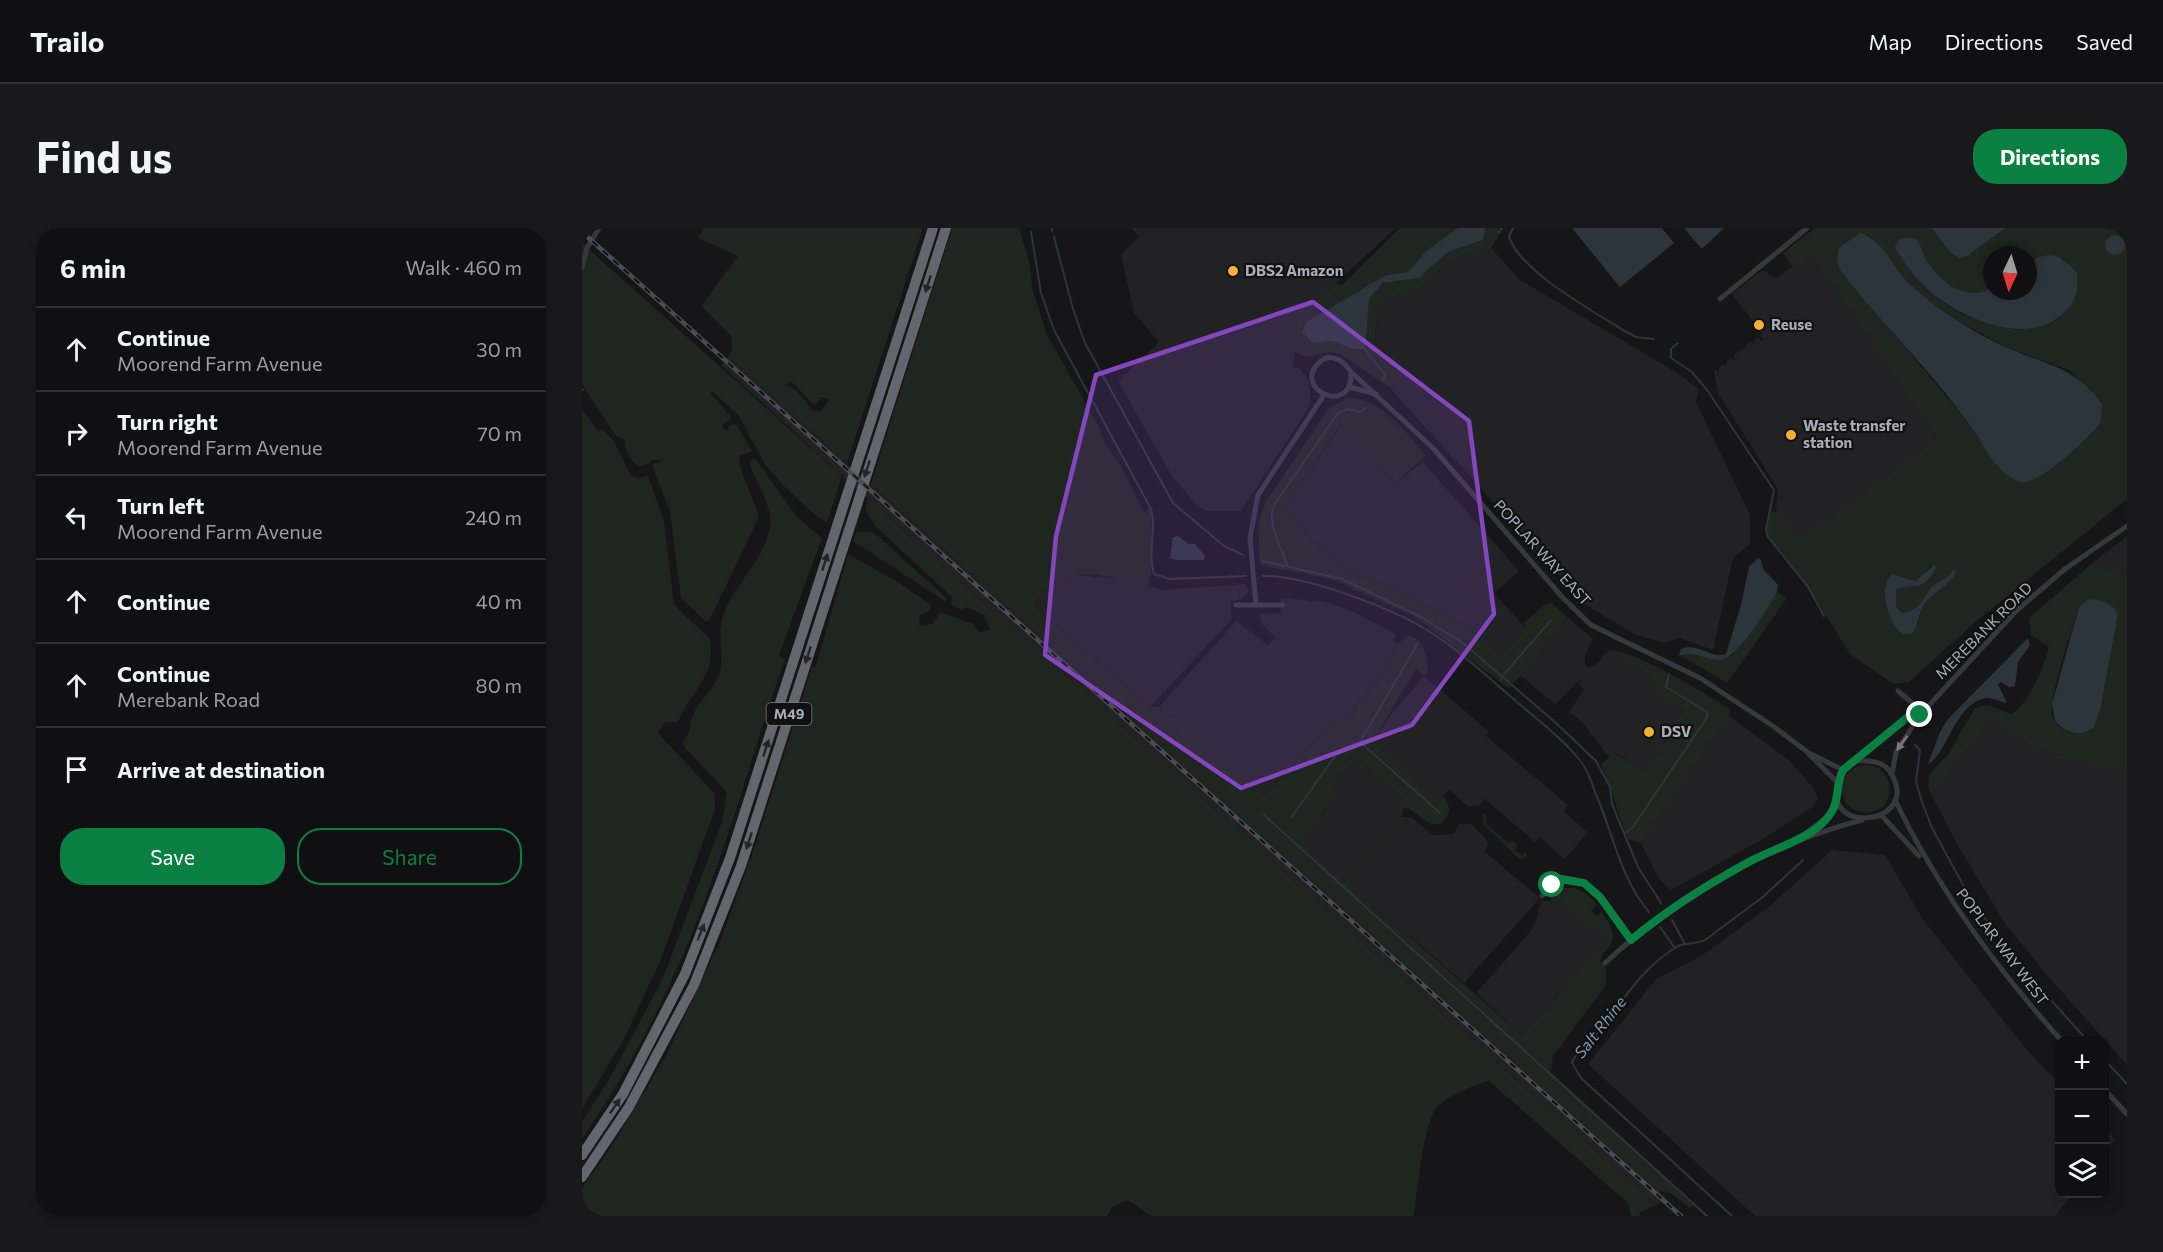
<!DOCTYPE html>
<html lang="en">
<head>
<meta charset="utf-8">
<style>
  :root { --surface:#101012; --page:#19191b; --text:#f1f3f6; --muted:#9c9d9f; --line:#303032; --accent:#0b8043 }
  body { margin:0; font-family:Commissioner,sans-serif; background:var(--page); color:var(--text) }
  .controls { position:absolute; right:18px; bottom:18px; display:grid; overflow:hidden; border-radius:12px; box-shadow:0 3px 9px #0003 }
  .controls button { width:54px; height:54px; display:grid; place-items:center; padding:0; border:0; border-bottom:2px solid var(--line); background:var(--surface); color:var(--text); font:30px sans-serif }
  .compass { position:absolute; left:1401px; top:18px; width:54px; height:54px; border-radius:50%; background:var(--surface); box-shadow:0 3px 9px #0003; rotate:184deg }
  .stop { position:absolute; width:18px; height:18px; margin:-14px; border:4px solid #0b8043; border-radius:50%; background:#fff }
  .stop.end { background:#0b8043; border-color:#fff; box-shadow:0 2px 6px #0008 }
  .list { margin:0; padding:0; list-style:none }
  h2 { display:flex; justify-content:space-between; align-items:center; height:78px; margin:0; padding:0 24px; font-size:26px }
  h2 small { font-size:20px; font-weight:400; color:var(--muted) }
  .list li { display:grid; grid-template-columns:39px 1fr auto; gap:18px; align-items:center; box-sizing:border-box; height:84px; padding:0 24px; border-top:2px solid var(--line) }
  .list b { display:block; font-size:22px; white-space:nowrap }
  .list p { margin:0; font-size:20px; white-space:nowrap; color:var(--muted) }
  .list em { font-size:20px; font-style:normal; color:var(--muted) }
  .actions { display:flex; gap:12px; padding:18px 24px }
  .actions a { flex:1; padding:14px 0; border:2px solid var(--accent); border-radius:24px; text-align:center; font-size:21px; color:var(--accent) }
  .actions .main { background:var(--accent); color:#fff }
  .icon { flex:none; width:33px; height:33px; fill:none; stroke:currentColor; stroke-width:2; stroke-linecap:round; stroke-linejoin:round }
  .map { position:relative; flex:none; width:1545px; height:988px; overflow:hidden; border-radius:24px }
  header { display:flex; align-items:center; gap:36px; box-sizing:border-box; height:84px; padding:0 30px; background:var(--surface); border-bottom:2px solid var(--line) }
  header strong { font-size:28px }
  nav { display:flex; gap:33px; margin-inline-start:auto; font-size:21px }
  .intro { display:flex; align-items:center; justify-content:space-between; box-sizing:border-box; height:144px; padding:0 36px }
  h1 { margin:0; font-size:42px }
  .button { padding:15px 27px; border-radius:24px; background:var(--accent); color:#fff; font-size:21px; font-weight:700 }
  main { display:flex; gap:36px; padding:0 36px }
  aside { flex:1; background:var(--surface); border-radius:24px; box-shadow:0 3px 9px #0003 }
  .map>svg:first-child { display:block }
  .built { fill:#222225 }
  .green { fill:#1e261f; fill-rule:evenodd }
  .water { fill:#2c353c }
  .lines { fill:none; stroke-linecap:round; stroke-linejoin:round }
  .stream { stroke:#2c353c; stroke-width:2 }
  .minor { stroke:#37383d; stroke-width:5 }
  .motorway { stroke:#63666e; stroke-width:10 }
  .rail-casing { stroke:#4a4c52; stroke-width:4.5 }
  .rail { stroke:#111113; stroke-width:2; stroke-dasharray:7; stroke-linecap:butt }
  .oneway { fill:#26262a }
  .oneway2 { fill:#757881 }
  .route { stroke:#0b8043; stroke-width:8 }
  .marked { fill:#8446be; fill-opacity:0.2; stroke:#8446be; stroke-width:4.5; stroke-linejoin:round }
  .poi-dot { fill:#f2b134; stroke:#111113; stroke-width:2 }
  .labels { text-anchor:middle; stroke-width:4.5; stroke-linejoin:round; paint-order:stroke }
  .shield { fill:#111113; stroke:#7b7e86; stroke-width:1.5 }
  .shield-label { font-size:14px; font-weight:bold; fill:#a8adb8 }
  .poi-label { font-size:15px; font-weight:bold; fill:#a8adb8; stroke:#111113; text-anchor:start }
  .street-label { font-size:15px; fill:#a8adb8; stroke:#111113 }
  .water-label { font-size:16px; font-style:italic; fill:#7f9bb3; stroke:#111113 }
</style>
</head>
<body>
<header>
<strong>Trailo</strong>
<nav><a>Map</a><a>Directions</a><a>Saved</a></nav>
</header>
<div class="intro"><h1>Find us</h1><a class="button">Directions</a></div>
<main>
<aside>
<h2>6 min<small>Walk · 460 m</small></h2>
<ul class="list">
<li><svg class="icon" aria-label="ahead" viewBox="0 0 24 24"><path d="M12 20V5M6 11l6-6 6 6"/></svg><div><b>Continue</b><p>Moorend Farm Avenue</p></div><em>30 m</em></li>
<li><svg class="icon" aria-label="right" viewBox="0 0 24 24"><path d="M7 20v-9h11M14 6l5 5-5 5"/></svg><div><b>Turn right</b><p>Moorend Farm Avenue</p></div><em>70 m</em></li>
<li><svg class="icon" aria-label="left" viewBox="0 0 24 24"><path d="M17 20v-9H6M10 6l-5 5 5 5"/></svg><div><b>Turn left</b><p>Moorend Farm Avenue</p></div><em>240 m</em></li>
<li><svg class="icon" aria-label="ahead" viewBox="0 0 24 24"><path d="M12 20V5M6 11l6-6 6 6"/></svg><div><b>Continue</b></div><em>40 m</em></li>
<li><svg class="icon" aria-label="ahead" viewBox="0 0 24 24"><path d="M12 20V5M6 11l6-6 6 6"/></svg><div><b>Continue</b><p>Merebank Road</p></div><em>80 m</em></li>
<li><svg class="icon" aria-label="arrive" viewBox="0 0 24 24"><path d="M6 21V4h12l-3 4 3 4H6"/></svg><div><b>Arrive at destination</b></div></li>
</ul>
<div class="actions"><a class="main">Save</a><a>Share</a></div>
</aside>
<div class="map">
<svg width="1545" height="988" viewBox="0 0 1545 988">
  <rect width="100%" height="100%" fill="#161618"/>
  <g class="built">
    <polygon points="549,0 814,0 697,107 713,124 711,138 719,142 727,154 729,176 659,283 624,283 612,274 588,245 536,153 577,114 552,85 539,26 557,9"/>
    <polygon points="909,20 938,52 1092,143 1117,161 1114,174 1168,287 1168,316 1151,330 1131,422 1098,410 1081,415 1052,406 1004,377 808,160 819,149 792,118 797,73 837,61 870,31"/>
    <polygon points="1229,26 1355,210 1218,312 1194,284 1196,261 1136,165 1132,144 1134,142 1137,145 1137,140 1141,136 1144,139 1144,134 1149,130 1152,133 1154,131 1151,128 1161,120 1166,122 1163,118 1168,114 1173,116 1171,113 1176,109 1179,113 1182,112 1178,107 1180,105 1150,66 1180,42 1194,50"/>
    <polygon points="146,129 582,518 1085,971 1074,977 260,248 139,137"/>
    <polygon points="760,196 813,255 841,234 937,343 912,365 944,401 918,427 897,404 894,406 869,390 756,336 725,307 703,278"/>
    <polygon points="1545,308 1545,347 1508,337"/>
    <polygon points="492,347 540,351 580,362 663,356 667,363 661,370 649,374 650,391 568,479 452,377 461,362 476,352"/>
    <polygon points="699,370 743,374 772,384 814,406 811,413 816,416 801,447 775,476 767,493 751,493 683,567 611,504 602,511 590,502 590,489 577,479 654,393 686,417 693,409 679,395 678,386 699,385"/>
    <polygon points="985,389 1011,411 1003,427 1003,437 1007,440 1017,434 1022,426 1028,422 1072,450 1071,464 1102,483 1064,544 1033,525 1027,529 1000,494 987,484 1002,461 996,456 999,450 973,476 939,448"/>
    <polygon points="842,448 907,504 904,508 986,577 981,583 1006,605 982,631 958,609 953,614 903,571 898,577 887,579 867,562 857,573 791,513 808,488"/>
    <polygon points="1147,488 1208,533 1232,561 1236,570 1232,578 1181,611 1089,662 1077,651 1059,615"/>
    <polygon points="1410,490 1452,520 1545,545 1545,837 1464,746 1422,694 1375,616 1349,566"/>
    <polygon points="775,530 822,572 820,589 763,654 717,613 743,583 738,579 752,564 749,560"/>
    <polygon points="829,589 851,607 872,606 877,596 889,596 904,611 906,615 903,624 958,670 882,755 828,708 825,710 766,657 820,593"/>
    <polygon points="1250,622 1303,627 1340,690 1443,820 1477,855 1478,966 1491,966 1473,988 1173,988 1006,836 1074,751 1119,728 1187,679"/>
    <polygon points="959,672 982,675 1025,713 940,807 894,765 948,704 954,693"/>
    <polygon points="1523,900 1533,911 1523,925"/>
  </g>
  <g class="green">
    <path d="M122,0H341L265,235L146,129L150,122L149,108L119,78L156,28L116,10ZM209,153L230,175L234,177L239,169L248,171L238,183L232,184L215,163L204,156Z"/>
    <path d="M370,0H437L448,37L450,60L465,107L517,199L522,214L537,235L562,285L569,277V344L566,359C525,347 477,332 452,377L568,479H577L590,489V502L602,511L611,503L683,567L751,493L768,492L775,476L801,447L816,416L826,407C844,413 844,427 846,444L842,448L834,441L791,513L856,572L861,568C870,579 869,587 858,596H848L826,580H821L822,572L775,530L749,560L753,563L739,579L743,583L717,613L763,654L820,589H829L820,593L766,657L825,710L827,708L940,807L1025,713L982,675L968,673L971,665C987,653 1005,663 1015,677L1009,682L1014,688L1020,684C1027,696 1037,708 1026,720C1022,725 1020,726 1018,733L1024,740V757L971,828L969,844L1113,976L1107,980C1098,972 1090,962 1077,964L289,256Z"/>
    <polygon points="818,0 876,0 844,23 826,44 804,47 724,94 721,98 734,115 750,113 771,121 784,116 787,71 801,55 837,50 866,24 901,12 903,0 922,0 909,20 870,31 837,61 797,73 792,117 820,149 808,160 758,126 747,124 724,129 713,124 696,107 754,55 759,58"/>
    <path d="M1233,0H1349L1369,25L1385,28L1424,0H1545V271L1391,396L1327,454L1312,456L1268,426L1226,359L1186,309L1184,301L1188,283L1194,284L1219,311L1355,210L1229,26L1211,39L1201,25ZM1286,7L1324,52L1343,71L1371,90L1424,119L1487,142L1520,176L1513,202L1464,245L1418,240L1380,187L1258,42L1255,33ZM1319,10H1333C1339,16 1340,24 1344,31C1358,55 1383,74 1410,60V27H1446V34L1455,30H1481L1495,46C1498,67 1489,79 1473,93C1453,93 1428,99 1408,95C1367,88 1335,55 1314,22ZM1350,337L1354,341C1339,365 1332,353 1314,362V379L1320,385C1337,383 1339,371 1349,361C1357,353 1365,352 1371,341L1370,352C1352,362 1338,374 1336,396L1309,391L1303,373L1304,355L1314,347L1333,353Z"/>
    <path d="M0,15L260,248L245,295L226,281L200,256L182,235L157,188L131,164L128,165L150,190L139,198L144,203L148,197L154,196L170,223L157,228C158,249 172,268 177,289L127,393H123L99,370L88,284L70,237L82,232H69L66,236L57,239C49,233 42,222 43,212L34,208L0,156Z"/>
    <path d="M767,170C800,170 824,205 844,227L813,255L759,196L703,278L725,307L756,336L869,390L894,406L897,404L918,427L944,401L941,395L964,376L970,375L985,389L939,448L926,460L833,389L752,352L678,337L676,296L682,276L747,180Z"/>
    <path d="M0,181L16,203L21,201L33,215L49,248L55,250L66,248L82,293L92,377L128,411C133,454 110,459 96,494H83L76,505L133,566V581L79,731L42,811L0,881Z"/>
    <path d="M173,230L215,289L240,310L197,427L203,431C177,505 156,581 129,655C97,745 55,832 0,910V894L28,850L81,750L140,594L145,564L104,521L100,514C111,504 106,496 112,485C119,469 137,458 139,438C141,420 135,401 142,384C154,355 183,330 188,299C191,277 173,254 167,234Z"/>
    <path d="M286,271L1074,977L1057,985L1059,988H1049L1046,975L907,853C895,855 865,869 856,878C842,890 835,966 832,988H569L546,972L531,978L525,988H0V960L28,921L84,828L137,716L170,627L230,439H233L236,431L266,326L319,356L350,378L346,384L338,387L337,398L350,396L359,384L391,396L397,405L408,401L401,386L384,379L379,382L369,376L370,369L294,299L283,282Z"/>
    <polygon points="274,304 290,304 297,309 365,371 364,374 271,313"/>
    <path d="M1508,337L1545,347V545L1452,520L1410,490L1349,566L1346,560L1347,547L1367,525L1393,480L1406,477L1429,486C1444,482 1464,434 1467,419L1449,407L1447,390ZM1496,383L1536,387L1518,484L1489,506C1483,502 1474,497 1471,491C1464,475 1490,402 1496,383Z"/>
    <polygon points="1195,364 1205,370 1145,455 1099,428 1106,424 1138,432 1151,427"/>
    <path d="M1028,422C1057,424 1122,465 1148,481L1147,488L1059,615L1046,611C1036,586 1030,561 1019,537L1032,525L1064,544L1102,483L1071,464L1072,450Z"/>
    <circle cx="1284" cy="561" r="24"/>
    <polygon points="904,586 904,596 926,615 931,613 936,617 932,622 940,627 944,624 945,628 938,632 902,597 901,587"/>
  </g>
  <g class="water">
    <polygon points="876,0 903,0 901,12 866,24 837,50 801,55 787,71 784,116 781,121 771,121 750,113 731,115 720,104 724,94 804,47 826,44 844,23"/>
    <polygon points="990,0 1080,0 1092,15 1038,59"/>
    <polygon points="1102,0 1142,0 1120,21"/>
    <polygon points="1349,0 1424,0 1385,28 1378,30 1369,25"/>
    <path d="M1278,5C1299,10 1311,39 1325,53C1335,63 1345,72 1357,80C1378,95 1400,109 1424,119C1465,138 1491,137 1520,176L1519,194L1513,202C1499,215 1459,256 1440,254C1420,251 1405,224 1396,209C1356,149 1302,99 1258,42L1255,33L1257,20Z"/>
    <circle cx="1533" cy="17" r="10"/>
    <path d="M1319,10H1333C1339,16 1340,24 1344,31C1358,55 1383,74 1410,60V63H1446V34C1468,22 1479,26 1495,45C1497,60 1494,73 1484,83C1453,115 1401,98 1368,78C1345,65 1328,44 1314,22L1313,18Z"/>
    <polygon points="596,308 607,316 613,316 623,328 622,332 594,332 588,330 591,309"/>
    <path d="M1176,330L1179,332L1181,341L1196,357L1195,364C1186,379 1155,433 1137,432C1121,431 1111,422 1097,428L1099,421C1115,414 1128,431 1144,426L1159,377L1167,339Z"/>
    <path d="M1353,336L1354,341C1338,367 1332,353 1314,362V379L1320,385C1336,383 1340,372 1349,360C1356,352 1364,354 1371,341L1374,343C1372,356 1347,365 1340,380C1335,390 1337,399 1329,406H1321C1306,395 1295,361 1310,346L1333,353Z"/>
    <path d="M1508,371C1519,372 1532,376 1536,387L1518,483L1511,500C1496,510 1485,505 1473,493L1470,476L1496,383L1498,378Z"/>
    <path d="M1446,410L1448,417L1436,434L1433,458L1427,459L1419,454L1416,456L1425,475C1418,474 1410,469 1403,470C1372,477 1365,527 1346,536L1358,504L1366,491Z"/>
  </g>
  <g class="lines">
    <g class="stream">
      <polyline points="470,0 470,3"/>
      <path d="M931,0L927,8C936,42 1011,83 1041,102L1054,109L1072,111"/>
      <path d="M449,4L459,65L472,102L569,281C575,302 565,324 572,346L588,351L664,348"/>
      <polyline points="916,5 920,0"/>
      <polyline points="472,9 491,81 503,115 591,275 642,318 661,327"/>
      <polyline points="1096,115 1089,121 1089,130 1110,144 1125,162 1192,262 1184,301 1186,309 1226,359 1242,388"/>
      <polyline points="782,120 803,147 800,153"/>
      <polyline points="0,161 1,162"/>
      <polyline points="681,333 760,351 837,388 881,415 974,495 1014,533 1028,559 1030,576 1056,639 1079,675"/>
      <path d="M705,337C700,320 684,294 692,277L756,185L766,181L779,184L783,180"/>
      <path d="M681,348C723,347 809,380 845,402C879,423 910,453 941,479C961,496 984,514 1000,535C1006,543 1010,555 1013,564C1031,605 1038,650 1067,684"/>
      <polyline points="919,450 969,392"/>
      <polyline points="778,514 858,585"/>
      <polyline points="1333,517 1338,522 1334,554 1340,574 1350,600 1391,675 1450,751 1505,812"/>
      <polyline points="682,587 1125,988"/>
      <polyline points="709,590 753,528 762,520 778,514 836,415"/>
      <polyline points="1042,605 1051,599 1125,489 1125,484 1084,459 1087,446"/>
      <polyline points="1090,692 1103,716"/>
      <polyline points="1078,699 1093,720"/>
      <polyline points="1522,831 1545,856"/>
      <path d="M1150,988L999,850L990,835C995,821 1008,815 1017,803C1042,772 1059,740 1096,718C1104,714 1114,717 1123,712L1182,668L1221,632"/>
    </g>
    <g class="minor">
      <polyline points="0,39 5,20 17,0"/>
      <polyline points="1138,71 1225,0"/>
      <path d="M769,144C772,188 712,163 735,137C746,123 761,131 769,144L851,220L981,370L1009,397L1118,450L1191,498L1224,523L1255,554"/>
      <polyline points="767,159 794,166"/>
      <polyline points="654,377 701,377"/>
      <polyline points="674,377 668,310 676,267 742,167"/>
      <polyline points="1316,463 1341,484"/>
      <polyline points="1225,524 1261,542"/>
      <path d="M1274,533C1289,532 1303,533 1310,547C1340,600 1226,610 1261,542L1327,488L1338,487"/>
      <polyline points="1310,546 1314,524 1338,487 1434,383 1483,341 1545,298"/>
      <path d="M1313,572C1356,661 1413,739 1479,812"/>
      <polyline points="1300,588 1337,628"/>
      <polyline points="1219,609 1249,586 1255,570"/>
      <polyline points="960,668 979,651 1002,655 1018,669 1049,712"/>
      <path d="M1023,735C1096,668 1184,617 1280,592"/>
      <polyline points="1522,861 1545,886"/>
    </g>
    <g class="motorway">
      <polyline points="0,927 41,866 103,746 148,630 351,0"/>
      <polyline points="0,949 47,879 112,757 159,638 364,0"/>
    </g>
    <defs>
      <polyline id="rail" points="0,4 1099,988"/>
    </defs>
    <use href="#rail" class="rail-casing"/>
    <use href="#rail" class="rail"/>
  </g>
  <defs><path id="oneway-solid" d="M-6-.8H1V-3.2L6.5 0L1 3.2V.8H-6Z" transform="scale(1.5)"/></defs>
  <g class="oneway">
    <use href="#oneway-solid" transform="translate(346 56) rotate(108)"/>
    <use href="#oneway-solid" transform="translate(285 241) rotate(108)"/>
    <use href="#oneway-solid" transform="translate(243 334) rotate(-72)"/>
    <use href="#oneway-solid" transform="translate(226 427) rotate(108)"/>
    <use href="#oneway-solid" transform="translate(184 520) rotate(-72)"/>
    <use href="#oneway-solid" transform="translate(167 613) rotate(108)"/>
    <use href="#oneway-solid" transform="translate(119 704) rotate(-68)"/>
    <use href="#oneway-solid" transform="translate(33 878) rotate(-56)"/>
  </g>
  <use class="oneway2" href="#oneway-solid" transform="translate(1320 515) rotate(126)"/>
  <g class="lines">
    <path class="route" d="M970,657L979,651L1002,655L1018,669L1049,712C1084,683 1123,658 1163,636C1188,621 1233,611 1249,585C1258,572 1253,558 1261,542L1327,488L1338,487"/>
  </g>
  <path class="marked" d="M731,74L887,193L912,386L830,497L659,560L463,427L474,308L514,147Z"/>
  <g class="poi-dot">
    <circle cx="651" cy="43" r="6"/>
    <circle cx="1177" cy="97" r="6"/>
    <circle cx="1209" cy="207" r="6"/>
    <circle cx="1067" cy="504" r="6"/>
  </g>
  <g class="labels">
    <rect class="shield" x="184.5" y="475" width="45" height="22" rx="4.5"/>
    <g class="shield-label">
      <text x="207" y="491">M49</text>
    </g>
    <g class="poi-label">
      <text x="663" y="48">DBS2 Amazon</text>
      <text x="1189" y="102">Reuse</text>
      <text x="1221" y="203">Waste transfer<tspan x="1221" dy="17">station</tspan></text>
      <text x="1079" y="509">DSV</text>
    </g>
    <g class="street-label">
      <text transform="translate(960 325) rotate(48)" y="5">POPLAR WAY EAST</text>
      <text transform="translate(1402 403) rotate(-45)" y="5">MEREBANK ROAD</text>
      <text transform="translate(1420 719) rotate(53)" y="5">POPLAR WAY WEST</text>
    </g>
    <g class="water-label">
      <text transform="translate(1018 799) rotate(-52)" y="6">Salt Rhine</text>
    </g>
  </g>
</svg>
<div class="controls">
<button>+</button>
<button>−</button>
<button><svg class="icon" aria-label="layers" viewBox="0 0 24 24"><path d="M12 4l9 5-9 5-9-5zM3 14l9 5 9-5"/></svg></button>
</div>
<svg class="compass" viewBox="-18 -18 36 36"><path d="M0-13l5 13h-10z" fill="#e53935"/><path d="M0 13l5-13h-10z" fill="#9c9d9f"/></svg>
<div class="stop" style="left:970px;top:657px"></div>
<div class="stop end" style="left:1338px;top:487px"></div>
</div>
</main>
</body>
</html>
